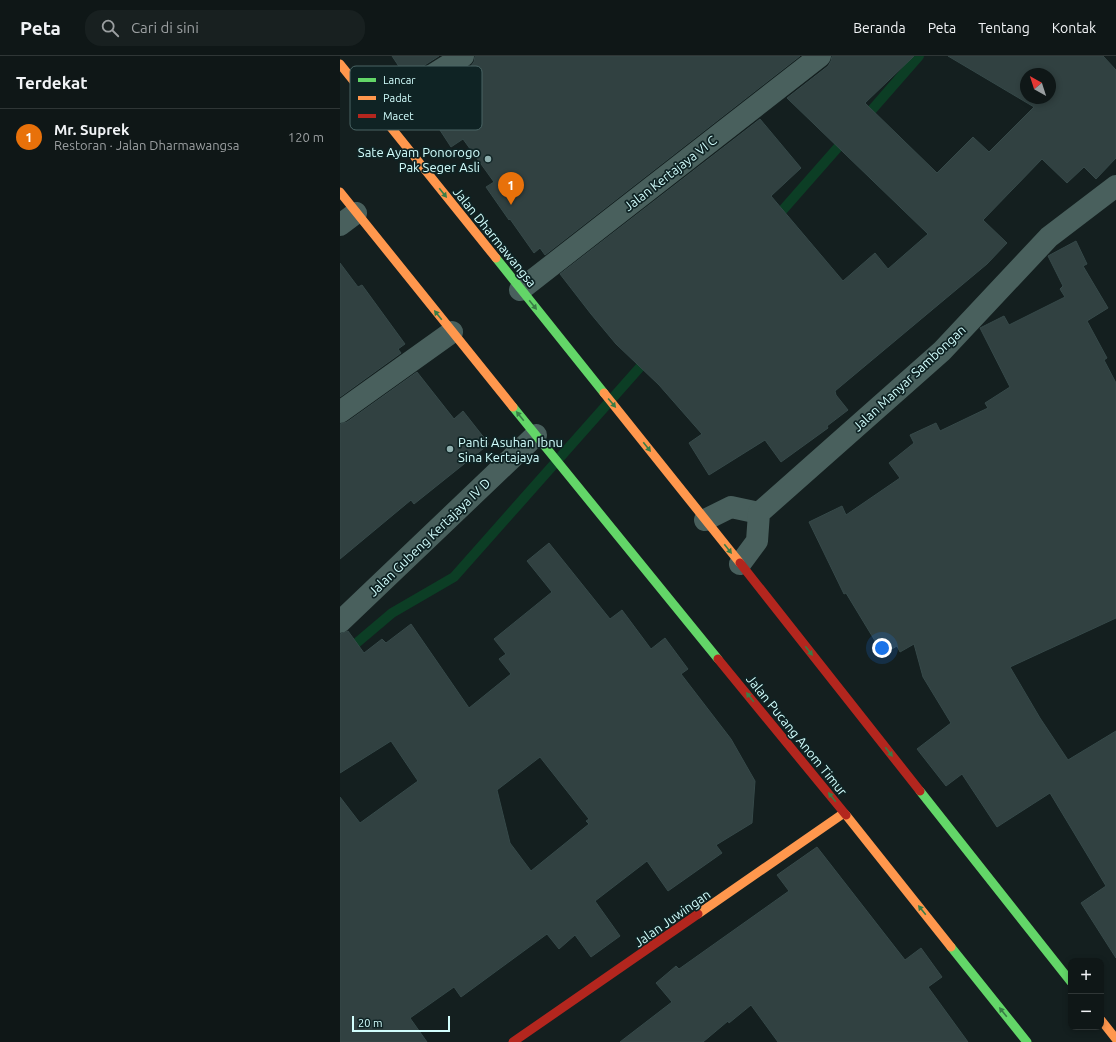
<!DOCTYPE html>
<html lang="id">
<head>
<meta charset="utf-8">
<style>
  :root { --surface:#0f1717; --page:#182020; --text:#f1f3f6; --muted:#9b9fa1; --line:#2f3636; --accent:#7c3aed }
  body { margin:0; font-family:Ubuntu,sans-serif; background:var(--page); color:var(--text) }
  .controls { position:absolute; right:12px; bottom:12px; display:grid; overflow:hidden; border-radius:8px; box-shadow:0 2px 6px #0003 }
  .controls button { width:36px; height:36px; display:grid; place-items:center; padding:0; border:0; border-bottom:1px solid var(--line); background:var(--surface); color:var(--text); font:20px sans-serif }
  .compass { position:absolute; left:680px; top:12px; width:36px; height:36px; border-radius:50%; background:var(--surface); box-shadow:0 2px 6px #0003; rotate:321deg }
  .scale { position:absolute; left:12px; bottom:10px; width:98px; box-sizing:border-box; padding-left:4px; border:2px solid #d2fefd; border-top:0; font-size:11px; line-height:14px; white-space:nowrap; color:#d2fefd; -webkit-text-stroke:3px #0f2324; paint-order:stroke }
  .you { position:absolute; left:542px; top:592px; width:14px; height:14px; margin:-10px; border:3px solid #fff; border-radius:50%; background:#1a73e8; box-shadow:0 0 0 6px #1a73e833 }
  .badge { display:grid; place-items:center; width:26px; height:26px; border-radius:50%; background:var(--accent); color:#fff; font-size:13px; font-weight:700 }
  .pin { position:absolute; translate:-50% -33px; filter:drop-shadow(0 1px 2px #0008) }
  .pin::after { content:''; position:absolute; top:21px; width:14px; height:12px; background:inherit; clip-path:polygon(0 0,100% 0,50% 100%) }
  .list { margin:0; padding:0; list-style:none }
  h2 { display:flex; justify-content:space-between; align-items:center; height:52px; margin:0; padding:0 16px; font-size:17px }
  h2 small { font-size:13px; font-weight:400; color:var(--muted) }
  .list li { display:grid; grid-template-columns:26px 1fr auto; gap:12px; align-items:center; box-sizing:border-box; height:56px; padding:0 16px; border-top:1px solid var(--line) }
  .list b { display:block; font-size:15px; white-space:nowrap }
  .list p { margin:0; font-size:13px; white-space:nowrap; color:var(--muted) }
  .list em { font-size:13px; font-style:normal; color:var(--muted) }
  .icon { flex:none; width:22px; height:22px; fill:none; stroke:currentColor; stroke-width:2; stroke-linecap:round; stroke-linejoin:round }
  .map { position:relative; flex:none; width:776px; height:986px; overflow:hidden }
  header { display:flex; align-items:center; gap:24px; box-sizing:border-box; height:56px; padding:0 20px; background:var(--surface); border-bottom:1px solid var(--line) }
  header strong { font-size:19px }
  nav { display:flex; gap:22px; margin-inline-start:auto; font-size:14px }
  .search { width:280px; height:36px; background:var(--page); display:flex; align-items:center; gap:10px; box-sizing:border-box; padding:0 14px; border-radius:16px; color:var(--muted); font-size:15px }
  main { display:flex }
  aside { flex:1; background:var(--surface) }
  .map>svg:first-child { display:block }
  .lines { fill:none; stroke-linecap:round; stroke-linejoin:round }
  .stream { stroke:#0c3e25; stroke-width:10 }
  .building { fill:#314141; stroke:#364949; fill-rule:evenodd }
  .street { stroke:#49605d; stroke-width:22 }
  .fast { stroke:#63d668; stroke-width:9 }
  .slow { stroke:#ff974d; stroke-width:9 }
  .jam { stroke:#b3261e; stroke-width:9 }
  .oneway { fill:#397c46 }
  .poi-dot { fill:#90b0af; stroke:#0f2324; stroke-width:1.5 }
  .labels { text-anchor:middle; stroke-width:3.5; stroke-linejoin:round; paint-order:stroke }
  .poi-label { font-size:13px; fill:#d2fefd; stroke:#0f2324; text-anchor:end }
  .street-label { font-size:13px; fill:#d2fefd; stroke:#0f2324 }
  .key { fill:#0f2324; stroke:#4a6565; stroke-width:1 }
  .key-label { font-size:11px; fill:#d2fefd }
</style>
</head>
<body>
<header>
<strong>Peta</strong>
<div class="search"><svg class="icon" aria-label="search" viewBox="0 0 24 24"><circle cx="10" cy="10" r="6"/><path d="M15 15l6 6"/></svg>Cari di sini</div>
<nav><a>Beranda</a><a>Peta</a><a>Tentang</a><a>Kontak</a></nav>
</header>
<main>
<aside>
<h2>Terdekat<small></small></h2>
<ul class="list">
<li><span class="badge" style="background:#e8710a">1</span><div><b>Mr. Suprek</b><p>Restoran · Jalan Dharmawangsa</p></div><em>120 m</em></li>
</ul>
</aside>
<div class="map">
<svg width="776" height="986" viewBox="0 0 776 986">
  <rect width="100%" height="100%" fill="#141f1f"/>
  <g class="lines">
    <g class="stream">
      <polyline points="523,64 579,0"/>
      <polyline points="434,164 507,81"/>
      <polyline points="0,601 52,557 114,521 309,301"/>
    </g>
  </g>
  <g class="building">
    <polygon points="52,0 99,0 66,21"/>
    <polygon points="135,0 460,0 205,199 200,192 194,197 170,163 169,164 146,131 154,126 123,83 111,91 79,42 130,11 134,6"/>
    <path d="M492,0H574L525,47L597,117L633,81L649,96L694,51L608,0H763L776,14V102L756,123L744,111L727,127L702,103L643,164L667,187L647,208L495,335L496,339L508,354L487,370L488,372L441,406L425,384L369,419L349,387L362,378L319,329L276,288L251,258L220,218L420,63L461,112L431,140L503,225L535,197L548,213L588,178L447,42L488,10L491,5ZM686,18H710V42H686Z"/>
    <polygon points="736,185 747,208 743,210 768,252 747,265 767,302 764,304 776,327 776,562 670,611 700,662 728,704 776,675 776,902 741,847 766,830 710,737 657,771 622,718 606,730 577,693 611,667 583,621 574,588 560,596 557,590 543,598 506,537 504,538 469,466 502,450 506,459 560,422 549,407 574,387 570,379 596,367 600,375 648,352 645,347 670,331 640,272 664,260 669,269 725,241 720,233 723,230 708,200"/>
    <polygon points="0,207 18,231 22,229 65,288 58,293 61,297 0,341"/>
    <polygon points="77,316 114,363 123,355 149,388 74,448 71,444 0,503 0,368 7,366"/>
    <path d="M209,487L270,563L282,554L311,593L325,582L348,613L341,618L391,683L415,725L412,767L376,789L382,797L328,835L307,805L255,845L280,880L251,901L235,879L219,893L207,878L121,941L114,931L70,962L87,986H0V741L20,767L78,725L51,685L0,717V578L8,575L24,597L42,583L46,587L71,568L129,652L171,618L159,603L166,598L154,583L212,536L187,505ZM200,701L249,763L246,765L249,768L191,815L170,787L157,734Z"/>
    <polygon points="477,791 565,904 581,892 602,921 588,931 628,986 438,986 411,949 389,967 388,965 363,986 280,986 332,946 316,927 336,910 339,913 449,835 437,819"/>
  </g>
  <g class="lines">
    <g class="street">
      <polyline points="37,54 123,0"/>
      <polyline points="0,169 16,157"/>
      <polyline points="180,234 480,0"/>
      <polyline points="0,356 112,276"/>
      <polyline points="365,464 391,451 419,457"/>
      <polyline points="400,508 417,485 419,457 602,295 709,181 776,130"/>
      <polyline points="0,566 196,379"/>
    </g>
    <g class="fast">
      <polyline points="156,202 264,337"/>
      <polyline points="173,351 378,603"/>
      <polyline points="580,735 731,926"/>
      <polyline points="611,891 687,986"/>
    </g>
    <g class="slow">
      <polyline points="0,8 156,202"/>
      <polyline points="0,136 173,351"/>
      <polyline points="264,337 400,507"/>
      <polyline points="506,759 611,891"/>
      <polyline points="358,858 504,757"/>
      <polyline points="761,964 776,983"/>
    </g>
    <g class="jam">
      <polyline points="400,507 580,735"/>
      <polyline points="378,603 506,759"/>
      <polyline points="173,986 358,858"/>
    </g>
  </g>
  <defs><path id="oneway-solid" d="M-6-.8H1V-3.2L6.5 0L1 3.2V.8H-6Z"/></defs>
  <g class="oneway">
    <use href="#oneway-solid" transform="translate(103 137) rotate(51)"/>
    <use href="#oneway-solid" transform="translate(193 249) rotate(51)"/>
    <use href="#oneway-solid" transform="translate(98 259) rotate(-129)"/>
    <use href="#oneway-solid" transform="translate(272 347) rotate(50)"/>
    <use href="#oneway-solid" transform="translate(180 360) rotate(-129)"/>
    <use href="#oneway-solid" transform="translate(307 391) rotate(52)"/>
    <use href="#oneway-solid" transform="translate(388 493) rotate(52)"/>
    <use href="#oneway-solid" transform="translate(469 595) rotate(52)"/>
    <use href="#oneway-solid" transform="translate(410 641) rotate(-129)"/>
    <use href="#oneway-solid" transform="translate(549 696) rotate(52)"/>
    <use href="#oneway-solid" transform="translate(492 741) rotate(-129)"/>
    <use href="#oneway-solid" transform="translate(582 854) rotate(-129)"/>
    <use href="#oneway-solid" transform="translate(663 956) rotate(-129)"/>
  </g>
  <g class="poi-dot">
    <circle cx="148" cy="103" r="4"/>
    <circle cx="110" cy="393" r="4"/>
  </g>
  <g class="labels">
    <g class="poi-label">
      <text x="140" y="101">Sate Ayam Ponorogo<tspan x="140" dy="15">Pak Seger Asli</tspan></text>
      <text x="118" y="391" text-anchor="start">Panti Asuhan Ibnu<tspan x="118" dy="15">Sina Kertajaya</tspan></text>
    </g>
    <g class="street-label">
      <text transform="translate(330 117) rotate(-38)" y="5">Jalan Kertajaya VI C</text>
      <text transform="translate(155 181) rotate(51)" y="5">Jalan Dharmawangsa</text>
      <text transform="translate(569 322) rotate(-43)" y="5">Jalan Manyar Sambongan</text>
      <text transform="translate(89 481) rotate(-44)" y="5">Jalan Gubeng Kertajaya IV D</text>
      <text transform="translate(457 679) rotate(51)" y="5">Jalan Pucang Anom Timur</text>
      <text transform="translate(332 862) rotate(-35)" y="5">Jalan Juwingan</text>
    </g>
  </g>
  <rect x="10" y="10" width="132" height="64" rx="6" class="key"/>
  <rect x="18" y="22" width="18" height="4" fill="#63d668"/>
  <rect x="18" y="40" width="18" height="4" fill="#ff974d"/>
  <rect x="18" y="58" width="18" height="4" fill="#b3261e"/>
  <g class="key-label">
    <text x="43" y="28">Lancar</text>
    <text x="43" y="46">Padat</text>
    <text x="43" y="64">Macet</text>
  </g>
</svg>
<div class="controls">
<button>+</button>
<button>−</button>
</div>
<svg class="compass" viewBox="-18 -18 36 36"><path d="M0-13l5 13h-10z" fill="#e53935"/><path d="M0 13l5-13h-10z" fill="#9b9fa1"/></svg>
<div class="scale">20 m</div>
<div class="you"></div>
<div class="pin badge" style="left:171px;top:149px;background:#e8710a">1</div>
</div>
</main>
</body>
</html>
